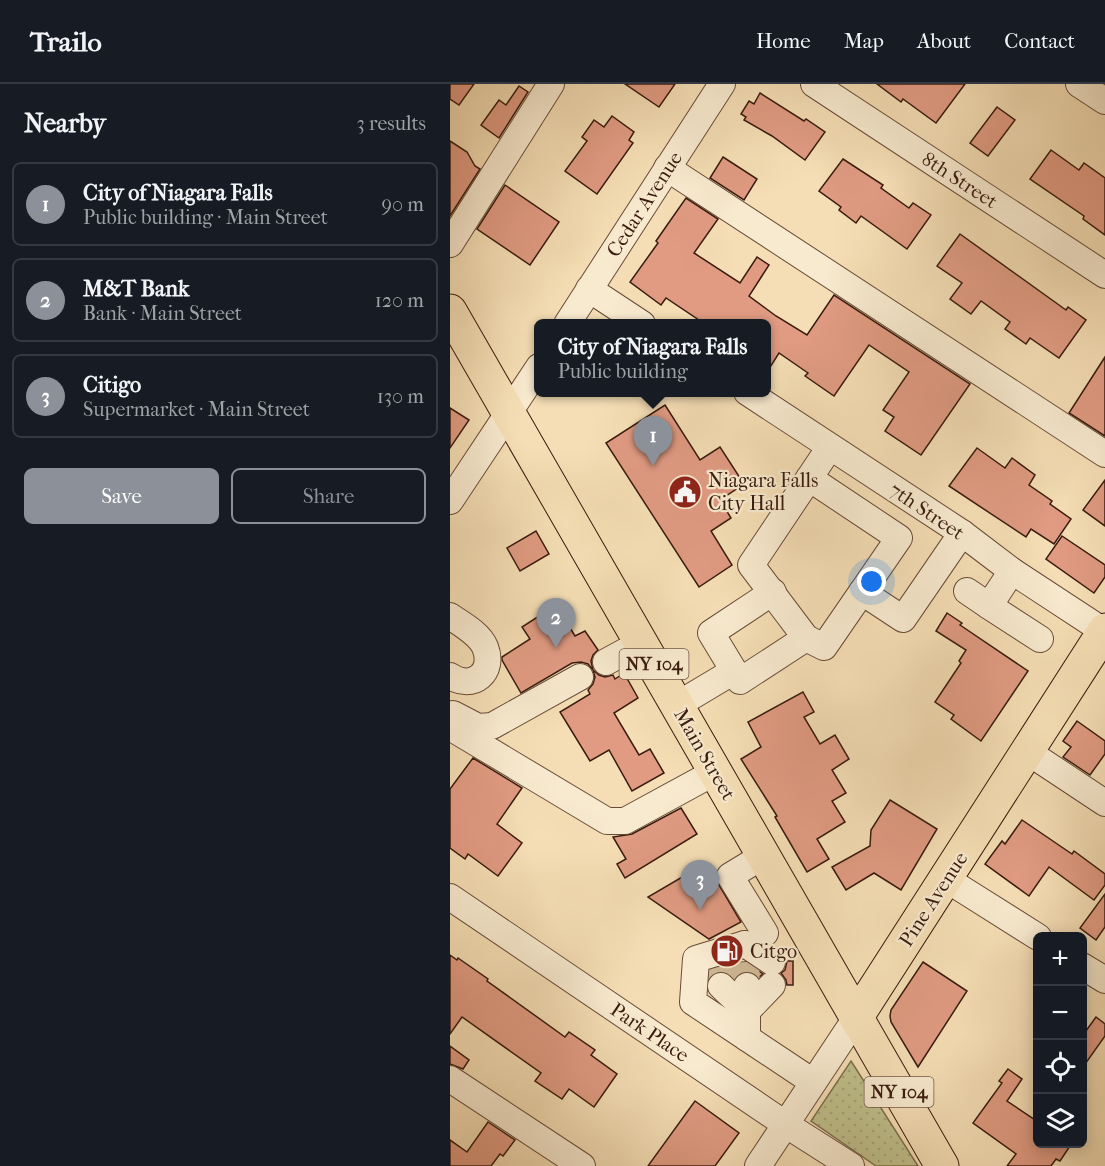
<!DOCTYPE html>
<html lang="en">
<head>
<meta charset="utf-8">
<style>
  :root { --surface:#171b24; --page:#242831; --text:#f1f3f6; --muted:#9ea1a6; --line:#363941; --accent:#8c9099 }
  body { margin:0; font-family:"IM FELL French Canon",serif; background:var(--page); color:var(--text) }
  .controls { position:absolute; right:18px; bottom:18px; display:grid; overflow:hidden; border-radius:9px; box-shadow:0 3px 15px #0003 }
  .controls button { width:54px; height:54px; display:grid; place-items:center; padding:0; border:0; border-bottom:2px solid var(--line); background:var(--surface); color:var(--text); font:30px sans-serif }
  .you { position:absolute; left:422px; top:498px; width:21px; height:21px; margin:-15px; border:4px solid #fff; border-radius:50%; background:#1a73e8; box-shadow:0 0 0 9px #1a73e833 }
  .badge { display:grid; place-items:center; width:39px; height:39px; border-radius:50%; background:var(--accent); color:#fff; font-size:20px; font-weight:700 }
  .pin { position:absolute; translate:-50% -50px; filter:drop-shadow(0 2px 3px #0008) }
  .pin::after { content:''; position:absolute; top:32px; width:21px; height:18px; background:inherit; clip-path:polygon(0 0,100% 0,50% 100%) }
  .popup { position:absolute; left:84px; top:235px; width:237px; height:78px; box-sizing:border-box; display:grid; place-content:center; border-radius:9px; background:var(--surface); filter:drop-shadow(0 2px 4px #0005); font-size:20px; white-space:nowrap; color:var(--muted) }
  .popup b { font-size:22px; color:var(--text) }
  .popup::after { content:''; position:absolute; left:50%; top:100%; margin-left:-12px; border:12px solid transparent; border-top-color:var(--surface) }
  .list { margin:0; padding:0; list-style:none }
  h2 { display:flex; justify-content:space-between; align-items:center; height:78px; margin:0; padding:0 24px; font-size:26px }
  h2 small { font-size:20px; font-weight:400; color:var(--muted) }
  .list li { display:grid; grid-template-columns:39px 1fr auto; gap:18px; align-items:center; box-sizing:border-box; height:84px; margin:0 12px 12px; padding:0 12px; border:2px solid var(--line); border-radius:9px }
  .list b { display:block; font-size:22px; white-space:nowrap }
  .list p { margin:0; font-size:20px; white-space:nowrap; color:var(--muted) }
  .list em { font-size:20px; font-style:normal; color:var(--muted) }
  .actions { display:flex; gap:12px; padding:18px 24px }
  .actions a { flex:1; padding:14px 0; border:2px solid var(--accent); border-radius:9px; text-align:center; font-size:21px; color:var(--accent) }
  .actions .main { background:var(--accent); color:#fff }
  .icon { flex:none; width:33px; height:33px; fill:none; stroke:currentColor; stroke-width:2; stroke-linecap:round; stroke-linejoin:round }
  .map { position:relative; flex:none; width:655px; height:1082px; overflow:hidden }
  header { display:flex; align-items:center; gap:36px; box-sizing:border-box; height:84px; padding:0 30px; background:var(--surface); border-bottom:2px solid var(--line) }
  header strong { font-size:28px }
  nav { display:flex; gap:33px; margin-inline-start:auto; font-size:21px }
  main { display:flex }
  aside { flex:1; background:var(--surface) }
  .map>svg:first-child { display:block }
  .park { fill:url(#park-dots); stroke:#7c6e4c; stroke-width:1.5 }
  .building { fill:#e09b82; stroke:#391b0e; stroke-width:1.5 }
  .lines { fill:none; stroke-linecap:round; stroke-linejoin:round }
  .minor-tunnel { stroke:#cfb794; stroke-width:26; stroke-dasharray:26 13; stroke-linecap:butt }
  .minor-casing { stroke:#684c38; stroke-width:28 }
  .major-casing { stroke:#391b0e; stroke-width:35 }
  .minor { stroke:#f8eacf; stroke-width:26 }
  .major { stroke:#f5deb5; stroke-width:33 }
  .labels { text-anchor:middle; stroke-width:4.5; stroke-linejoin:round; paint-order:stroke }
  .shield { fill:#f8eacf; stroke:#725948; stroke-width:1.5 }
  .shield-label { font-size:18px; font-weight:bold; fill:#391b0e }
  .street-label { font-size:20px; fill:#391b0e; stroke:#f8eacf }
  .poi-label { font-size:20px; fill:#391b0e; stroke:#f8eacf; text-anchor:start }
</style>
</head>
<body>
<header>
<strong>Trailo</strong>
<nav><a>Home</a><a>Map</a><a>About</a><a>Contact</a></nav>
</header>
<main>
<aside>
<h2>Nearby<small>3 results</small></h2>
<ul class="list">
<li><span class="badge">1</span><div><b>City of Niagara Falls</b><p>Public building · Main Street</p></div><em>90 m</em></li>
<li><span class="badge">2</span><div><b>M&amp;T Bank</b><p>Bank · Main Street</p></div><em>120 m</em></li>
<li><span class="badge">3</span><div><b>Citigo</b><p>Supermarket · Main Street</p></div><em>130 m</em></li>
</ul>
<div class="actions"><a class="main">Save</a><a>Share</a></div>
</aside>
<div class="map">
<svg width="655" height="1082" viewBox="0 0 655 1082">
  <defs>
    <pattern id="park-dots" width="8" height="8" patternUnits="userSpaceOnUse" patternTransform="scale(1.5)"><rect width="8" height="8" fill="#bfc08b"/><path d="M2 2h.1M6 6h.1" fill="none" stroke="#a5a477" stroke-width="1.8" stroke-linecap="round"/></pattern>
  </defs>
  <rect width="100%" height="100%" fill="#f5deb5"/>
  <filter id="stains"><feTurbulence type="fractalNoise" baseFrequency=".00333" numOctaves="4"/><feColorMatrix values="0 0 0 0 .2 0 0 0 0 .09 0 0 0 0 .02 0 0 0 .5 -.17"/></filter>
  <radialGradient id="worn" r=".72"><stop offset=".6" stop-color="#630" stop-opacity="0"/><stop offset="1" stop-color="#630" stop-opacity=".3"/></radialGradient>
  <polygon class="park" points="401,977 468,1082 426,1082 361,1037"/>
  <g class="building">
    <polygon points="0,0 24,0 9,21 0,15"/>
    <polygon points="175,0 225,0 209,23"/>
    <polygon points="427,0 515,0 486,39 453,15 451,18"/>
    <polygon points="69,2 78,8 49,54 31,41 49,16 56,21"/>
    <polygon points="310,9 354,37 356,35 375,48 355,76 322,52 294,36 296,33 291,30 299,17 304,20"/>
    <polygon points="547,23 565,36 538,72 520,59"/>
    <polygon points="162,32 184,48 179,56 183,59 147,110 115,87 137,57 132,53 144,36 154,43"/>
    <polygon points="0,57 17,68 25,82 30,85 0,132"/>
    <polygon points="601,66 629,86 634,79 655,94 655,151 633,135 634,132 580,95"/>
    <polygon points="273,73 307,95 294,116 260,94"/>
    <polygon points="393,75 433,101 431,104 459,124 463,119 481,131 457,165 411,132 406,139 389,126 391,123 369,107"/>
    <polygon points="55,101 109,138 80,181 27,145"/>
    <polygon points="236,114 268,135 244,169 290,199 307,173 319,181 299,212 326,232 357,251 384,211 520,300 471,371 435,347 444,333 433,326 459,288 419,261 384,312 355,292 358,289 329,269 317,288 317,240 255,240 216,214 211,221 180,198 208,159 206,157"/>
    <polygon points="510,150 616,226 618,223 636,236 609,274 580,254 576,260 555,245 560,238 531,217 521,230 500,215 512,199 487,182"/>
    <polygon points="655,273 655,352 619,329"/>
    <polygon points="215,321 250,376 270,363 294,400 270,416 281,434 261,447 282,481 249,503 156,359"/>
    <polygon points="0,324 19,336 0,364"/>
    <polygon points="527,364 555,384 562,374 585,391 579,401 602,417 600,420 621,435 604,460 581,445 576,453 499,402"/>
    <polygon points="655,396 655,442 633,426"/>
    <polygon points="86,447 99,470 70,487 57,464"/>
    <polygon points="612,452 655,481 655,493 644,509 596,475"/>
    <polygon points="106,521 125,552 135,547 148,566 143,571 141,577 143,586 149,591 155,593 163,591 165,595 174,589 188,614 164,629 189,671 200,665 214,689 182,707 159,666 140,677 110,628 140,610 138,606 143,600 145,593 143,586 138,580 131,578 122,579 71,609 52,576 52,573 80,555 72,543"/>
    <polygon points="497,529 512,539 510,541 578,587 531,657 501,635 504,631 485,618 511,579 509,577 516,566 486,547"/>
    <polygon points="353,608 364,628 354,633 370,660 385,651 399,675 382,686 396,709 382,717 395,738 367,755 379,775 357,788 325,733 327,732 291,675 311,663 298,638"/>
    <polygon points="627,637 655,657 655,670 640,691 613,673 621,663 613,657"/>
    <polygon points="23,674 72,704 47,740 72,759 48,792 18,770 15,775 0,764 0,705"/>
    <polygon points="440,716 487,745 451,806 424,789 396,806 382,783 420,762 421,746"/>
    <polygon points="231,724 247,750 175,794 167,780 176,775 163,753 182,750"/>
    <polygon points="572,736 622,770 624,767 655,790 655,801 644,816 599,783 579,812 535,780 552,757 555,760"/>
    <polygon points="256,779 291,838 259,855 198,813"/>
    <polygon points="655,810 655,843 646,856 630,844"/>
    <polygon points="0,871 7,876 8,874 38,895 37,897 115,953 119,948 145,966 141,971 167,990 144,1023 119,1005 112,1015 85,997 91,989 12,933 0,950"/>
    <polygon points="337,877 343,877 343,901 337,901 336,896 331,889 335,886"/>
    <polygon points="296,878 313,890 309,893 304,889 296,887 290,889 284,894 275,888 267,888 260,892 260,886 285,879"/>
    <polygon points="473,878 517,907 468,983 441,938 440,932 441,926"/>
    <polygon points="646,933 655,940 655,952 633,983 633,951"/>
    <polygon points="0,962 19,976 13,985 0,980"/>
    <polygon points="558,985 572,995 557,1017 588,1038 588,1059 622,1059 610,1077 606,1075 601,1082 557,1082 566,1070 523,1039 552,999 549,997"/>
    <polygon points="245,1017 289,1049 265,1082 198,1082"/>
    <polygon points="38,1038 65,1056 53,1072 50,1070 41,1082 0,1082 0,1056 17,1068"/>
  </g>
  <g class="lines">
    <g class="minor-tunnel">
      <polyline points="296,878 297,902"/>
      <polyline points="271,879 271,902"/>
    </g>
    <defs>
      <g id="minor">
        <polyline points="364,0 655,191"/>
        <polyline points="629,0 655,17"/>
        <polyline points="217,84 655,370"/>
        <polyline points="0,160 101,0"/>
        <polyline points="139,205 192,240"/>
        <polyline points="117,240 272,0"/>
        <polyline points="297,308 512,449 562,487 655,548"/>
        <polyline points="359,394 449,454 374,563 356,554 301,481 380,363"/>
        <polyline points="0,417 89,283"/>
        <polyline points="517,507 539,522 562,487"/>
        <polyline points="323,508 261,549 290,597 356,554"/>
        <polyline points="412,508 453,535 512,449"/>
        <polyline points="539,522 590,555"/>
        <path d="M0,532C11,540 29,549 35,563C45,588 23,607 0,592"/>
        <polyline points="156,578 191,559"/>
        <polyline points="227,621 284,587"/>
        <polyline points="3,630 28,643 42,642 130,593"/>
        <polyline points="0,643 157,737 175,737 265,688"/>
        <polyline points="578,668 655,719"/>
        <polyline points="313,772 280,792 315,849"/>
        <polyline points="496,795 588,853"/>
        <polyline points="0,813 335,1040 401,1082"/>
        <polyline points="295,860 246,875 243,918 297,954"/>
        <polyline points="295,860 322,878"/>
        <polyline points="632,882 655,896"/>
        <polyline points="271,902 297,927 322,901"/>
        <polyline points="297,902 297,954 363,998"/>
        <polyline points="0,995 132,1082"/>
        <polyline points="308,1082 406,934"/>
      </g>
      <g id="major">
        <polyline points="0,227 492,1082"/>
        <polyline points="406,934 655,546"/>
      </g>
    </defs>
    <use href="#minor" class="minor-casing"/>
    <use href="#major" class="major-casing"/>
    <use href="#minor" class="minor"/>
    <use href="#major" class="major"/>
  </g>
  <defs>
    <symbol id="civic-disc" viewBox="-11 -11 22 22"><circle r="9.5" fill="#8f2418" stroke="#f8eacf"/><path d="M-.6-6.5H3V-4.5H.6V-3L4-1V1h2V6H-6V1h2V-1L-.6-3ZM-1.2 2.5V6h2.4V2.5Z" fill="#fff"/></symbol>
    <symbol id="fuel-disc" viewBox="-11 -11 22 22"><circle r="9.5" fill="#8f2418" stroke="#f8eacf"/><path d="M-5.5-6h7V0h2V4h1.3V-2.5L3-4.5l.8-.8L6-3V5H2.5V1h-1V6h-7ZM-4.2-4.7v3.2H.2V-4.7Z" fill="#fff"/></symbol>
  </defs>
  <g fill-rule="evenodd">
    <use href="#civic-disc" x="216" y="389" width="38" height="38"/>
    <use href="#fuel-disc" x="258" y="848" width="38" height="38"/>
  </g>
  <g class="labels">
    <g class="shield">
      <rect x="169.5" y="565" width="69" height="30" rx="4.5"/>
      <rect x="414.5" y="993" width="69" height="30" rx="4.5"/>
    </g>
    <g class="shield-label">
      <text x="204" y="586">NY 104</text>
      <text x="449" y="1014">NY 104</text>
    </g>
    <g class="street-label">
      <text transform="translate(510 96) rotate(33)" y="7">8th Street</text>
      <text transform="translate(194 120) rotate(-57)" y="7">Cedar Avenue</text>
      <text transform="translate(477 427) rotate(34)" y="7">7th Street</text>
      <text transform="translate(255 670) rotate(60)" y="7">Main Street</text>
      <text transform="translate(483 815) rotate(-57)" y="7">Pine Avenue</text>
      <text transform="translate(200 948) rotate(34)" y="7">Park Place</text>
    </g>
    <g class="poi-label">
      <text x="258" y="403">Niagara Falls<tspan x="258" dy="23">City Hall</tspan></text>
      <text x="300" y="874">Citgo</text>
    </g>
  </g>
  <rect width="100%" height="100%" filter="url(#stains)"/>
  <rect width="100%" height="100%" fill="url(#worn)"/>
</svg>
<div class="controls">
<button>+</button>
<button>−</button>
<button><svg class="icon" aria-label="locate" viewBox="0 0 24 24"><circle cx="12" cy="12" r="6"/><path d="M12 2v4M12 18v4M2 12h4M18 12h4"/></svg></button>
<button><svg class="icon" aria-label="layers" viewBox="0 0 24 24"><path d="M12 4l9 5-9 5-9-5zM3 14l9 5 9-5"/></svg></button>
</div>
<div class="you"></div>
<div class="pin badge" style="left:203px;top:382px">1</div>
<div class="popup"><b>City of Niagara Falls</b>Public building</div>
<div class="pin badge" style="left:106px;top:564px">2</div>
<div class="pin badge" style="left:250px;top:826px">3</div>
</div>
</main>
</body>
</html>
